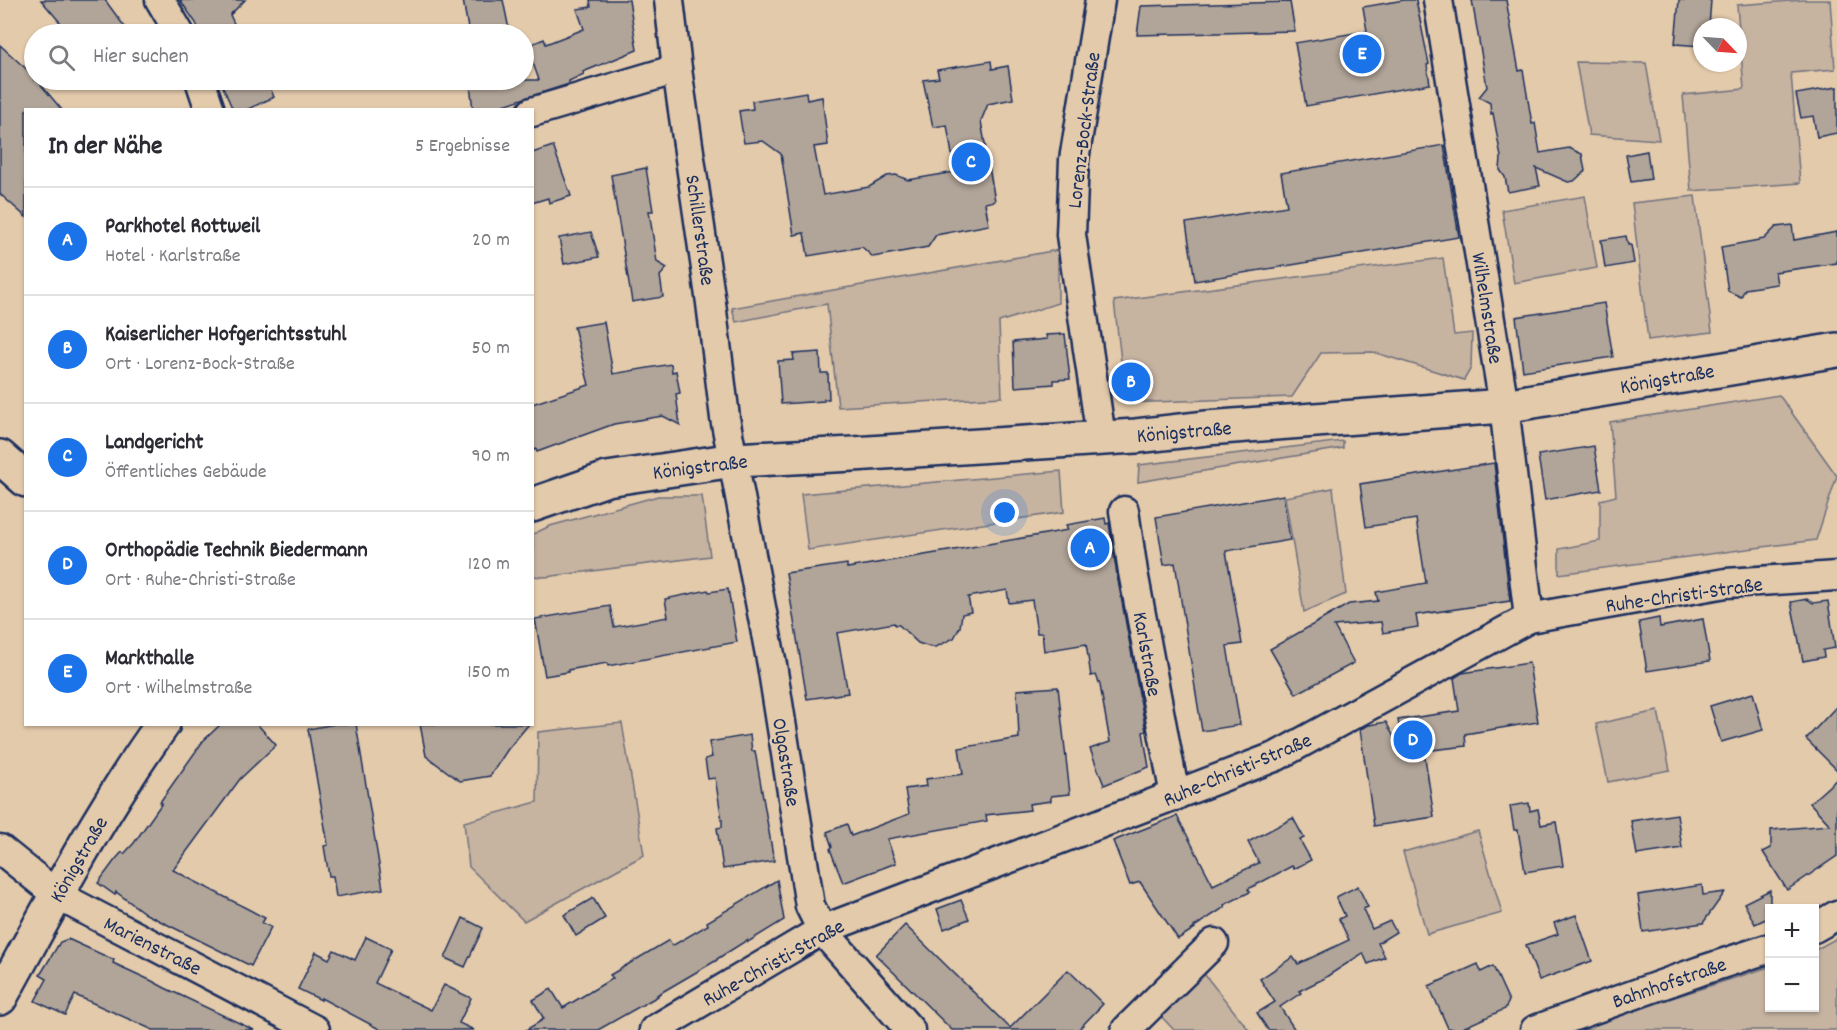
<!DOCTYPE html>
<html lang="de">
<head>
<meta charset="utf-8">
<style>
  :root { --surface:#fff; --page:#f2f2f3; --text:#2b2b33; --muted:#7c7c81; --line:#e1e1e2; --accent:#1a73e8 }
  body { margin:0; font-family:Dekko,sans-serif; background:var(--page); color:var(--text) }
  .controls { position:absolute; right:18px; bottom:18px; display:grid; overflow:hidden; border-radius:0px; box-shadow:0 2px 4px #0004 }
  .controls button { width:54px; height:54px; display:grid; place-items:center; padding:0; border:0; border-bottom:2px solid var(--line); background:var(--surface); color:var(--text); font:30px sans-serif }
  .compass { position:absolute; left:1693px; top:18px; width:54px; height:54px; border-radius:50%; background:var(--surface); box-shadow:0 2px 4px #0004; rotate:115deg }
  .you { position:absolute; left:1005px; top:513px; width:21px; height:21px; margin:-15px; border:4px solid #fff; border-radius:50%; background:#1a73e8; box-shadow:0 0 0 9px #1a73e833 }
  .badge { display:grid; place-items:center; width:39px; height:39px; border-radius:50%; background:var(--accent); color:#fff; font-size:20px; font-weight:700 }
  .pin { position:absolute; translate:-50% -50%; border:3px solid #fff; box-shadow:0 2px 6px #0006 }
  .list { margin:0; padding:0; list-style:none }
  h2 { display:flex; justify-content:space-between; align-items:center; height:78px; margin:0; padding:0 24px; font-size:26px }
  h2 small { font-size:20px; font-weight:400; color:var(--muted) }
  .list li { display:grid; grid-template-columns:39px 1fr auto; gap:18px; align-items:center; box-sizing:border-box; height:108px; padding:0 24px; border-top:2px solid var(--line) }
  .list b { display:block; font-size:22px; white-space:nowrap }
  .list p { margin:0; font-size:20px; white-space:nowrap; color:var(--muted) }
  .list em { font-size:20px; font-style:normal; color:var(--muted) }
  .icon { flex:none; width:33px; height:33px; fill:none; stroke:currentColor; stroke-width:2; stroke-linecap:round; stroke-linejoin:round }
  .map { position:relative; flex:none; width:1837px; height:1030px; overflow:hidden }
  .search { position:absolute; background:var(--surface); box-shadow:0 2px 4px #0004; left:24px; top:24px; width:510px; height:66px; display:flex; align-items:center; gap:15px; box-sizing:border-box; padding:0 21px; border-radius:33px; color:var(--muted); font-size:22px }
  .panel { position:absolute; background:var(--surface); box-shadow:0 2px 4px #0004; left:24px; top:108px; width:510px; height:618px; border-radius:0px }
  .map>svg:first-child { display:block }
  .green { fill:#c6b3a0; stroke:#70717f; stroke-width:1.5 }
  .building { fill:#b1a498; stroke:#1b2f5e; stroke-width:1.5 }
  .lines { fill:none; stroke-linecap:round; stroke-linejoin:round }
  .minor-casing { stroke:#1b2f5e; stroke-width:33 }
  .tertiary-casing { stroke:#1b2f5e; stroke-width:38 }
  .minor { stroke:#e3caab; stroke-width:28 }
  .tertiary { stroke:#e3caab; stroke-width:33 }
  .labels { text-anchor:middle; stroke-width:5; stroke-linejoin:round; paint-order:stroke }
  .street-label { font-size:21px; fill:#1b2f5e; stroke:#e3caab }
</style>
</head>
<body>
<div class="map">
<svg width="1837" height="1030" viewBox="0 0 1837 1030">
  <rect width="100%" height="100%" fill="#e3caab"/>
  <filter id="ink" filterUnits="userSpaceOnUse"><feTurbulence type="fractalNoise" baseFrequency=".0167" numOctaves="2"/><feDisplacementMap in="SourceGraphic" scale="12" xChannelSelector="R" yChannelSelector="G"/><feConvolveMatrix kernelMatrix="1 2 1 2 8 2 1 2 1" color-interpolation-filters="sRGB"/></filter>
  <g filter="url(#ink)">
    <g class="green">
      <polygon points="1803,0 1830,0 1835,69 1791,73 1800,183 1691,191 1683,95 1744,89 1737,5"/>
      <polygon points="1576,62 1646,63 1659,140 1589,135"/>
      <polygon points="1585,196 1597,268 1514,283 1502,210"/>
      <polygon points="1695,196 1712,332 1648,340 1632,203"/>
      <polygon points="1058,250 1058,303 999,322 1002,397 838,407 827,304 736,322 732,308"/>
      <polygon points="1443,258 1454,335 1472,333 1471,368 1464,380 1373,352 1321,353 1292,397 1126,403 1114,301"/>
      <polygon points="1779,395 1837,476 1816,540 1559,574 1559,549 1600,541 1600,500 1616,496 1610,422"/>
      <polygon points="1343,441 1343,448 1138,482 1139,465"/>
      <polygon points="1061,471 1064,512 808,550 801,494"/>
      <polygon points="1333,488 1346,594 1304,612 1285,497"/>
      <polygon points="658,496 702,496 710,556 545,577 533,576 533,534 550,526"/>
      <polygon points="1658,711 1670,770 1608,782 1596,724"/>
      <polygon points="622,723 644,855 524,921 469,867 464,822 537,802 538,732"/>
      <polygon points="1478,831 1502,913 1427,934 1403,852"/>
      <polygon points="1837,938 1837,1030 1580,1030 1596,1022 1769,967 1770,1008 1814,1008 1815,950"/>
      <polygon points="1201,970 1249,1030 1174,1030 1158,1013"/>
    </g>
    <g class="building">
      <polygon points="41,0 105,0 130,34 70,34"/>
      <polygon points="180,0 245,0 230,15 239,34 201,34 196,23"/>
      <polygon points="463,0 503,0 510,34 469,34"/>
      <polygon points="590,0 629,0 637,50 583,72 584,74 569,81 569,84 488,110 473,110 470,84 474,83 472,80 539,80 527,46 544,39 546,44 584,29 577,9 591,7"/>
      <polygon points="1404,0 1416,0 1429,64 1427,65 1430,84 1306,106 1295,43 1367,31 1363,7"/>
      <polygon points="1472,0 1506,0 1519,71 1523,70 1532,124 1535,123 1540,153 1569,148 1582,154 1585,171 1574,181 1568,182 1536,168 1540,186 1508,192 1505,177 1500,170 1501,157 1493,113 1491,114 1490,103 1479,97 1487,87"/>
      <polygon points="1679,0 1711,0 1709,27 1702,27 1702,46 1675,44"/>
      <polygon points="1290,2 1295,31 1137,35 1141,6"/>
      <polygon points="0,45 34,76 34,80 37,80 62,110 26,110 26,217 0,194"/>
      <polygon points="991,61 992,69 1008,66 1013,99 988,104 981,121 995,201 985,203 989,225 936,235 928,247 873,257 862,247 808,256 804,233 794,235 781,154 763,141 744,143 739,111 753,109 752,101 806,92 807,100 822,97 828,145 814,147 823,195 869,187 887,176 896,175 908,180 955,172 947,125 933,127 923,80 939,78 937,70"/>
      <polygon points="220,80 267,80 274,97 246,110 233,110"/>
      <polygon points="1837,87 1837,133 1817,137 1813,116 1801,118 1796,94"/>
      <polygon points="1444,145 1459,237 1195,281 1186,223 1287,206 1281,173"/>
      <polygon points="553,146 571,196 549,203 548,198 532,203 532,153"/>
      <polygon points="1647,151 1651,179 1631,182 1626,155"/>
      <polygon points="646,168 653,211 649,211 657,262 667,268 660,276 663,297 632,302 611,175"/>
      <polygon points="1792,225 1794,240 1837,232 1837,263 1775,272 1777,284 1745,289 1741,297 1728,291 1721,247 1764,239 1776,227"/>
      <polygon points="591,232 599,257 564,264 559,238"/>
      <polygon points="1626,236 1628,245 1631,245 1634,263 1605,268 1601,240"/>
      <polygon points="1604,303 1613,357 1523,371 1516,317"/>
      <polygon points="604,322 613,374 671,364 672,372 676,371 680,393 676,394 680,425 663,416 614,424 537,452 536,449 532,451 532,404 589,385 574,327"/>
      <polygon points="1065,334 1070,379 1054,380 1054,384 1015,387 1013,342 1047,339 1046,335"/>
      <polygon points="820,352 821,373 828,373 829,399 824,399 824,401 781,404 778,361 794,360 793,354"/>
      <polygon points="1594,446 1601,490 1545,500 1538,455"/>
      <polygon points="1494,463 1510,601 1416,615 1418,627 1383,633 1381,622 1334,626 1354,663 1296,694 1270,649 1349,604 1378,601 1376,592 1426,583 1416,519 1366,527 1360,484"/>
      <polygon points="1283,495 1290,540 1226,551 1242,644 1227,646 1240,725 1202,731 1175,563 1164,565 1156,517"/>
      <polygon points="1105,518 1106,524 1109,523 1117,575 1146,731 1143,732 1149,767 1104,785 1090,749 1110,742 1100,685 1096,675 1091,676 1086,644 1044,651 1042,633 1037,633 1032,600 1009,603 1007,590 968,597 971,612 962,614 960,627 954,638 936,647 930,647 918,643 899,625 895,625 894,623 837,633 848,693 807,699 786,573 847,564 847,568 960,549 1068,530 1066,525"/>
      <polygon points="728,589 737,642 608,666 607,663 568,670 568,672 545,676 535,619 610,606 614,627 668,617 665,599 708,590 709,592"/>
      <polygon points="1807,599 1813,603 1828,601 1835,648 1823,650 1824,657 1803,661 1791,602"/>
      <polygon points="1659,618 1660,627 1703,619 1710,661 1647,671 1639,622"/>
      <polygon points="1529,663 1538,722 1465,734 1466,746 1424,751 1434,817 1374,826 1360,729 1369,725 1386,722 1404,756 1398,720 1459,711 1454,678 1462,673"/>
      <polygon points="1058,687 1070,794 1051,796 1051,801 1029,804 1030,810 986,815 987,821 887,839 896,863 843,883 830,849 832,847 827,832 847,824 851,836 909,814 905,789 927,786 926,779 963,774 959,748 1019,738 1017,690"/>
      <polygon points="1753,693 1763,730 1721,742 1710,706"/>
      <polygon points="1837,706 1837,770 1806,739"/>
      <polygon points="221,724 257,724 276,745 240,779 173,870 265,918 262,923 271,927 251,966 146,914 116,892 115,895 98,883 115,860 122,852 124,854 134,843 162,803 160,802 203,741"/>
      <polygon points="335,724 356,724 383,889 336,897 333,876 329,876 324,846 328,845 308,729"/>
      <polygon points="420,724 529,724 508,749 490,776 460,781 426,756"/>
      <polygon points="750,735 752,751 755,751 774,861 723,869 717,828 722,827 722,820 715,778 708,779 705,759 712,757 709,742"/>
      <polygon points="1837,779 1837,856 1787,890 1763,852 1771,848 1771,830 1830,825 1810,803"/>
      <polygon points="1529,803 1530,811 1538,809 1541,825 1556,822 1563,866 1525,872 1518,830 1514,830 1510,806"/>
      <polygon points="1677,814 1682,848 1637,855 1631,821"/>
      <polygon points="1177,816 1213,885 1259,863 1248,842 1293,818 1304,838 1300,840 1311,860 1294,869 1292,866 1248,889 1250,892 1224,905 1225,907 1194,927 1195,928 1178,939 1140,882 1130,885 1113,841"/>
      <polygon points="777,880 784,920 748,942 747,940 717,959 717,960 657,995 658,996 598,1030 526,1030 544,1019 533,1000 551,989 563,1008 613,978 610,975 669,940 672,946 708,925 707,922"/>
      <polygon points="1702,885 1703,895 1725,892 1703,923 1643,932 1638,895"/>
      <polygon points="1358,886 1368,907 1363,909 1372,929 1390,921 1396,932 1378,943 1385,957 1368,964 1363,953 1323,979 1299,991 1301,993 1280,1007 1295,1030 1268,1030 1257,1013 1275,1002 1260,979 1293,957 1298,964 1349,940 1339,919 1345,916 1336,897"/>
      <polygon points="1770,890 1770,917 1755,924 1744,903"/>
      <polygon points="593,898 605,918 576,936 564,915"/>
      <polygon points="961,900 969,919 944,929 937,909"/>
      <polygon points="1576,915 1592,961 1539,980 1526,945 1558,934 1554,923"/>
      <polygon points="463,918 483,928 465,967 445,958"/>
      <polygon points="905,925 1010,1028 1068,970 1103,1004 1078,1030 952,1030 876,955"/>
      <polygon points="366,937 391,949 375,983 431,1010 444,985 471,998 459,1023 474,1030 381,1030 321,998 321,1000 298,989 316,952 329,959 334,950 355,960"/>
      <polygon points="68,939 114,960 113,963 152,981 165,988 254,1030 153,1030 75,995 65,1015 35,1001 47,979 40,975 60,942"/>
      <polygon points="1478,964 1481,972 1493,966 1509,1001 1505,1009 1458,1030 1448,1028 1429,986"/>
    </g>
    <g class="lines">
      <defs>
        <g id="minor">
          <polyline points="160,0 180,34"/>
          <polyline points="669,0 677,69 711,303 725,418 772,665 810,906 822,930 910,1030"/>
          <polyline points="1100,0 1074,160 1071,235 1101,437"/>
          <polyline points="1438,0 1504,406 1529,618"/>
          <polyline points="200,80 210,110"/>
          <polyline points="532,112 677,69"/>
          <polyline points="1124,511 1133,572 1175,796"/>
          <polyline points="0,849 57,895 315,1030"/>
          <polyline points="1814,928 1837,915"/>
          <polyline points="654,1030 822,930 1277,756 1529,618 1726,583 1837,576"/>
          <polyline points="1126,1030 1214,943"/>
          <polyline points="1535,1030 1700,971 1770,948"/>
        </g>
        <g id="tertiary">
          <polyline points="0,457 26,480"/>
          <polyline points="532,505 607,479 734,460 853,454 1136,436 1207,428 1504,406 1837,350"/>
          <path d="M0,998C51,905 101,810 163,724"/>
        </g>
      </defs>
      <use href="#minor" class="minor-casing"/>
      <use href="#tertiary" class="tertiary-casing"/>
      <use href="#minor" class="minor"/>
      <use href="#tertiary" class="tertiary"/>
    </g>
  </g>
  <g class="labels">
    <g class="street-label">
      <text transform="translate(1083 130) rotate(-83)" y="7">Lorenz-Bock-Straße</text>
      <text transform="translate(701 230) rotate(82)" y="7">Schillerstraße</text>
      <text transform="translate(1488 308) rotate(81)" y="7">Wilhelmstraße</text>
      <text transform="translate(1667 378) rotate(-10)" y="7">Königstraße</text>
      <text transform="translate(1184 431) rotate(-5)" y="7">Königstraße</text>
      <text transform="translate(700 466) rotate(-7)" y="7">Königstraße</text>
      <text transform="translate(1684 594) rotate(-8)" y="7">Ruhe-Christi-Straße</text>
      <text transform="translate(1148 654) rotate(80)" y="7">Karlstraße</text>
      <text transform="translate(787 762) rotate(81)" y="7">Olgastraße</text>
      <text transform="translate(1237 769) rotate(-23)" y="7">Ruhe-Christi-Straße</text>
      <text transform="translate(78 859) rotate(-60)" y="7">Königstraße</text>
      <text transform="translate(153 945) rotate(27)" y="7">Marienstraße</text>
      <text transform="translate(773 962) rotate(-29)" y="7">Ruhe-Christi-Straße</text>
      <text transform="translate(1669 982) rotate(-19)" y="7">Bahnhofstraße</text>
    </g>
  </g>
</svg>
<div class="controls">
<button>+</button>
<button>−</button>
</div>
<svg class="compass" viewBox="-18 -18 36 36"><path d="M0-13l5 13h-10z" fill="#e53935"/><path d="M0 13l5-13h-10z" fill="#7c7c81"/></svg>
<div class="you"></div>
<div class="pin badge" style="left:1090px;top:548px">A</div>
<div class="pin badge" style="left:1131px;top:382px">B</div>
<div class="pin badge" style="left:971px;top:162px">C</div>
<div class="pin badge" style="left:1413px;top:740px">D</div>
<div class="pin badge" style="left:1362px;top:54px">E</div>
<div class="search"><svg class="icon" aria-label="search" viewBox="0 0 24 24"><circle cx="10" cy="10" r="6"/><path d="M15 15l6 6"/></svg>Hier suchen</div>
<section class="panel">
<h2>In der Nähe<small>5 Ergebnisse</small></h2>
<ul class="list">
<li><span class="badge">A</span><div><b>Parkhotel Rottweil</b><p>Hotel · Karlstraße</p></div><em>20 m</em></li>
<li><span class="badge">B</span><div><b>Kaiserlicher Hofgerichtsstuhl</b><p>Ort · Lorenz-Bock-Straße</p></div><em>50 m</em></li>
<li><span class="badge">C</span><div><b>Landgericht</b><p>Öffentliches Gebäude</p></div><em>90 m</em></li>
<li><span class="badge">D</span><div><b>Orthopädie Technik Biedermann</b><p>Ort · Ruhe-Christi-Straße</p></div><em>120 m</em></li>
<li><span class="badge">E</span><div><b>Markthalle</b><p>Ort · Wilhelmstraße</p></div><em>150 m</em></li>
</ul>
</section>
</div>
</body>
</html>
